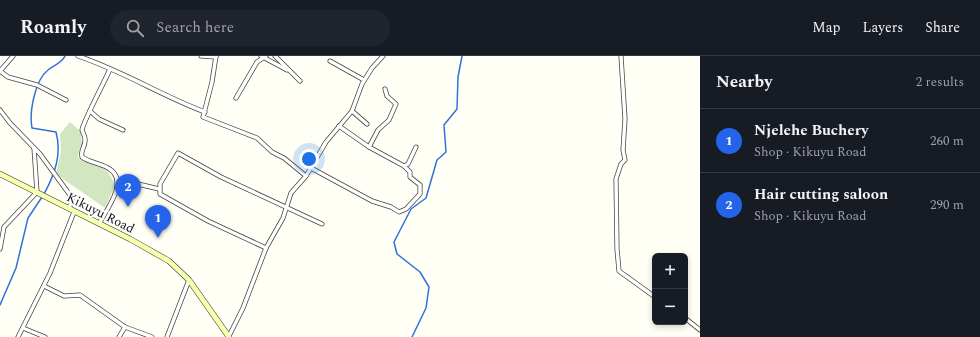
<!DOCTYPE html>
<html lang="en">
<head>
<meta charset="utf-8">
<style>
  :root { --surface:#171b24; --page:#20242c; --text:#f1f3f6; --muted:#9ea1a6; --line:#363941; --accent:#2563eb }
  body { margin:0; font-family:Spectral,serif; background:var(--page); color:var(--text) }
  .controls { position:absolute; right:12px; bottom:12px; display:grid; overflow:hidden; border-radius:6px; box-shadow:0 2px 6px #0003 }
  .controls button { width:36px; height:36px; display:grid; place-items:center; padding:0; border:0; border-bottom:1px solid var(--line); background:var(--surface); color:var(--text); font:20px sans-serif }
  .you { position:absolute; left:309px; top:103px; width:14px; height:14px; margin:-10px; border:3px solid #fff; border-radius:50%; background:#1a73e8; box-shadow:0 0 0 6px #1a73e833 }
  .badge { display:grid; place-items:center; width:26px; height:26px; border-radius:50%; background:var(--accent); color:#fff; font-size:13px; font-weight:700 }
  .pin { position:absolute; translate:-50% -33px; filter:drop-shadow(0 1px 2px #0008) }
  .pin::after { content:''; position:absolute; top:21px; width:14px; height:12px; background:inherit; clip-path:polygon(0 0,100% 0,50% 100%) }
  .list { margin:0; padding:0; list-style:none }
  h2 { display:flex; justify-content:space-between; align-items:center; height:52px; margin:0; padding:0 16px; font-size:17px }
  h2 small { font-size:13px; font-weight:400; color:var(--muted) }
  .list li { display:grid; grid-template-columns:26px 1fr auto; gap:12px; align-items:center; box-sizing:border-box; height:64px; padding:0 16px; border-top:1px solid var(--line) }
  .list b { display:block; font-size:15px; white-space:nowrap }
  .list p { margin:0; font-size:13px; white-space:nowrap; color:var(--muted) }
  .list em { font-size:13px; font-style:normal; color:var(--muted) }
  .icon { flex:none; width:22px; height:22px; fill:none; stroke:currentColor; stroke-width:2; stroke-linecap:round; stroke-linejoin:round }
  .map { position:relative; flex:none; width:700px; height:281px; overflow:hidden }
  header { display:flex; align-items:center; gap:24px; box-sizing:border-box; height:56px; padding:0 20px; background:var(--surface); border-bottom:1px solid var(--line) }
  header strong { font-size:19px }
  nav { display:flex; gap:22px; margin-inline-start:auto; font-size:14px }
  .search { width:280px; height:36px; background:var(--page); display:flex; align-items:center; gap:10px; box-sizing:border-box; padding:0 14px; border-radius:22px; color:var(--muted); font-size:15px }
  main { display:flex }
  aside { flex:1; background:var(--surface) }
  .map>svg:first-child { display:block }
  .cemetery { fill:#d1e6c1 }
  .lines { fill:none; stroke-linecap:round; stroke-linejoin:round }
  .stream { stroke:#3271db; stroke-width:1.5 }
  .street-casing { stroke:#444; stroke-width:5 }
  .secondary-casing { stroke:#333; stroke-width:6 }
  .street { stroke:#fff; stroke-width:3.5 }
  .secondary { stroke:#f5ffb0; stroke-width:5 }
  .labels { text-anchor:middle; stroke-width:4; stroke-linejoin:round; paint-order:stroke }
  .street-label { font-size:13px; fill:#111; stroke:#fff }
</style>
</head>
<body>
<header>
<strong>Roamly</strong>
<div class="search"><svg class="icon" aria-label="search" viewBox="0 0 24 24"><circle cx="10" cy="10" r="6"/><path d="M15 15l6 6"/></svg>Search here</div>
<nav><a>Map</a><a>Layers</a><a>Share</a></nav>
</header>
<main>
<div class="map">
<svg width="700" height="281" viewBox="0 0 700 281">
  <rect width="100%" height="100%" fill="#fffff5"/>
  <path class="cemetery" d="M70,66L81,76L82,89L78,98V102C97,111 107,108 115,129L105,152L56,118L61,95L60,78Z"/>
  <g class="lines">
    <g class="stream">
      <path d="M44,138C55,118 62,98 56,76L32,72C29,56 35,24 48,14C54,9 62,7 65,0"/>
      <polyline points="0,249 16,212 28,162 42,141"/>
      <polyline points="412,281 426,252 429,231 420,216 397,198 394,186 411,153 426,142 437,104 446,96 444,69 457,53 458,21 462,0"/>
    </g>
    <defs>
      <g id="street">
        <path d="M78,0C123,15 162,40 205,56"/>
        <polyline points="201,0 216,1"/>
        <polyline points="216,0 212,26 203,61 257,82 272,96 284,102 306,120"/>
        <polyline points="261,0 287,14"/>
        <polyline points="275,0 300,25"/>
        <polyline points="621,0 625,63 623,94 625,104 621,108 616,123 617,193 619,215 655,241"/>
        <polyline points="330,5 364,24"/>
        <polyline points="0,15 8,21 37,29 66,44"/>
        <polyline points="0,15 13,0"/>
        <polyline points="236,42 257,6 266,0"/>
        <polyline points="0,54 10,67 40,98 70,139 72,143 69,153"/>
        <polyline points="90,55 99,63 123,74"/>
        <polyline points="352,55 367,68"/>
        <polyline points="339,70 369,91 404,110 408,108 416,91"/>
        <polyline points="369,91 378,74 389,64 396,48 387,40 385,33"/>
        <polyline points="311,112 372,145 391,151 399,156 406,153 420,138 420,129 410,121 410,116 404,110"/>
        <polyline points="117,123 159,133"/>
        <path d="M99,168C106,154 128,127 111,114C102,107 90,107 82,101C80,94 86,90 85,83C85,80 83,77 82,74C82,68 106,23 110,13"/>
        <polyline points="266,192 208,165 160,138 160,128 178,97 221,121 322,168"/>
        <polyline points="0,193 4,171 37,136 34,92"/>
        <polyline points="44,230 64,240 80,239 125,271 152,281"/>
        <polyline points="685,262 700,274"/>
        <polyline points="23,272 45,281"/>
        <polyline points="229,280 243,252 266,192 283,162 291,137 306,120 326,86 352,55 362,28 372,12 383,0"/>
        <polyline points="18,281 50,217 74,156"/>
        <polyline points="119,281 125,271"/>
        <polyline points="167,281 189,224"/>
      </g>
      <polyline id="secondary" points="0,118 130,183 169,205 189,224 229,281"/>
    </defs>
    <use href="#street" class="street-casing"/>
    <use href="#secondary" class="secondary-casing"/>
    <use href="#street" class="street"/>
    <use href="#secondary" class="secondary"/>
  </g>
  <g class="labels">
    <g class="street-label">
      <text transform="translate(101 156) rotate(27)" y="5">Kikuyu Road</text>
    </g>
  </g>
</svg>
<div class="controls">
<button>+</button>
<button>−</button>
</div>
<div class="you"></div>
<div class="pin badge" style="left:158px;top:182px">1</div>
<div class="pin badge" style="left:128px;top:151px">2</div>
</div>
<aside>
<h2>Nearby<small>2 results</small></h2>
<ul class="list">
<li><span class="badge">1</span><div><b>Njelehe Buchery</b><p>Shop · Kikuyu Road</p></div><em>260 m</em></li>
<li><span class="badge">2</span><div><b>Hair cutting saloon</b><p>Shop · Kikuyu Road</p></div><em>290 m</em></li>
</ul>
</aside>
</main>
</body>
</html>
